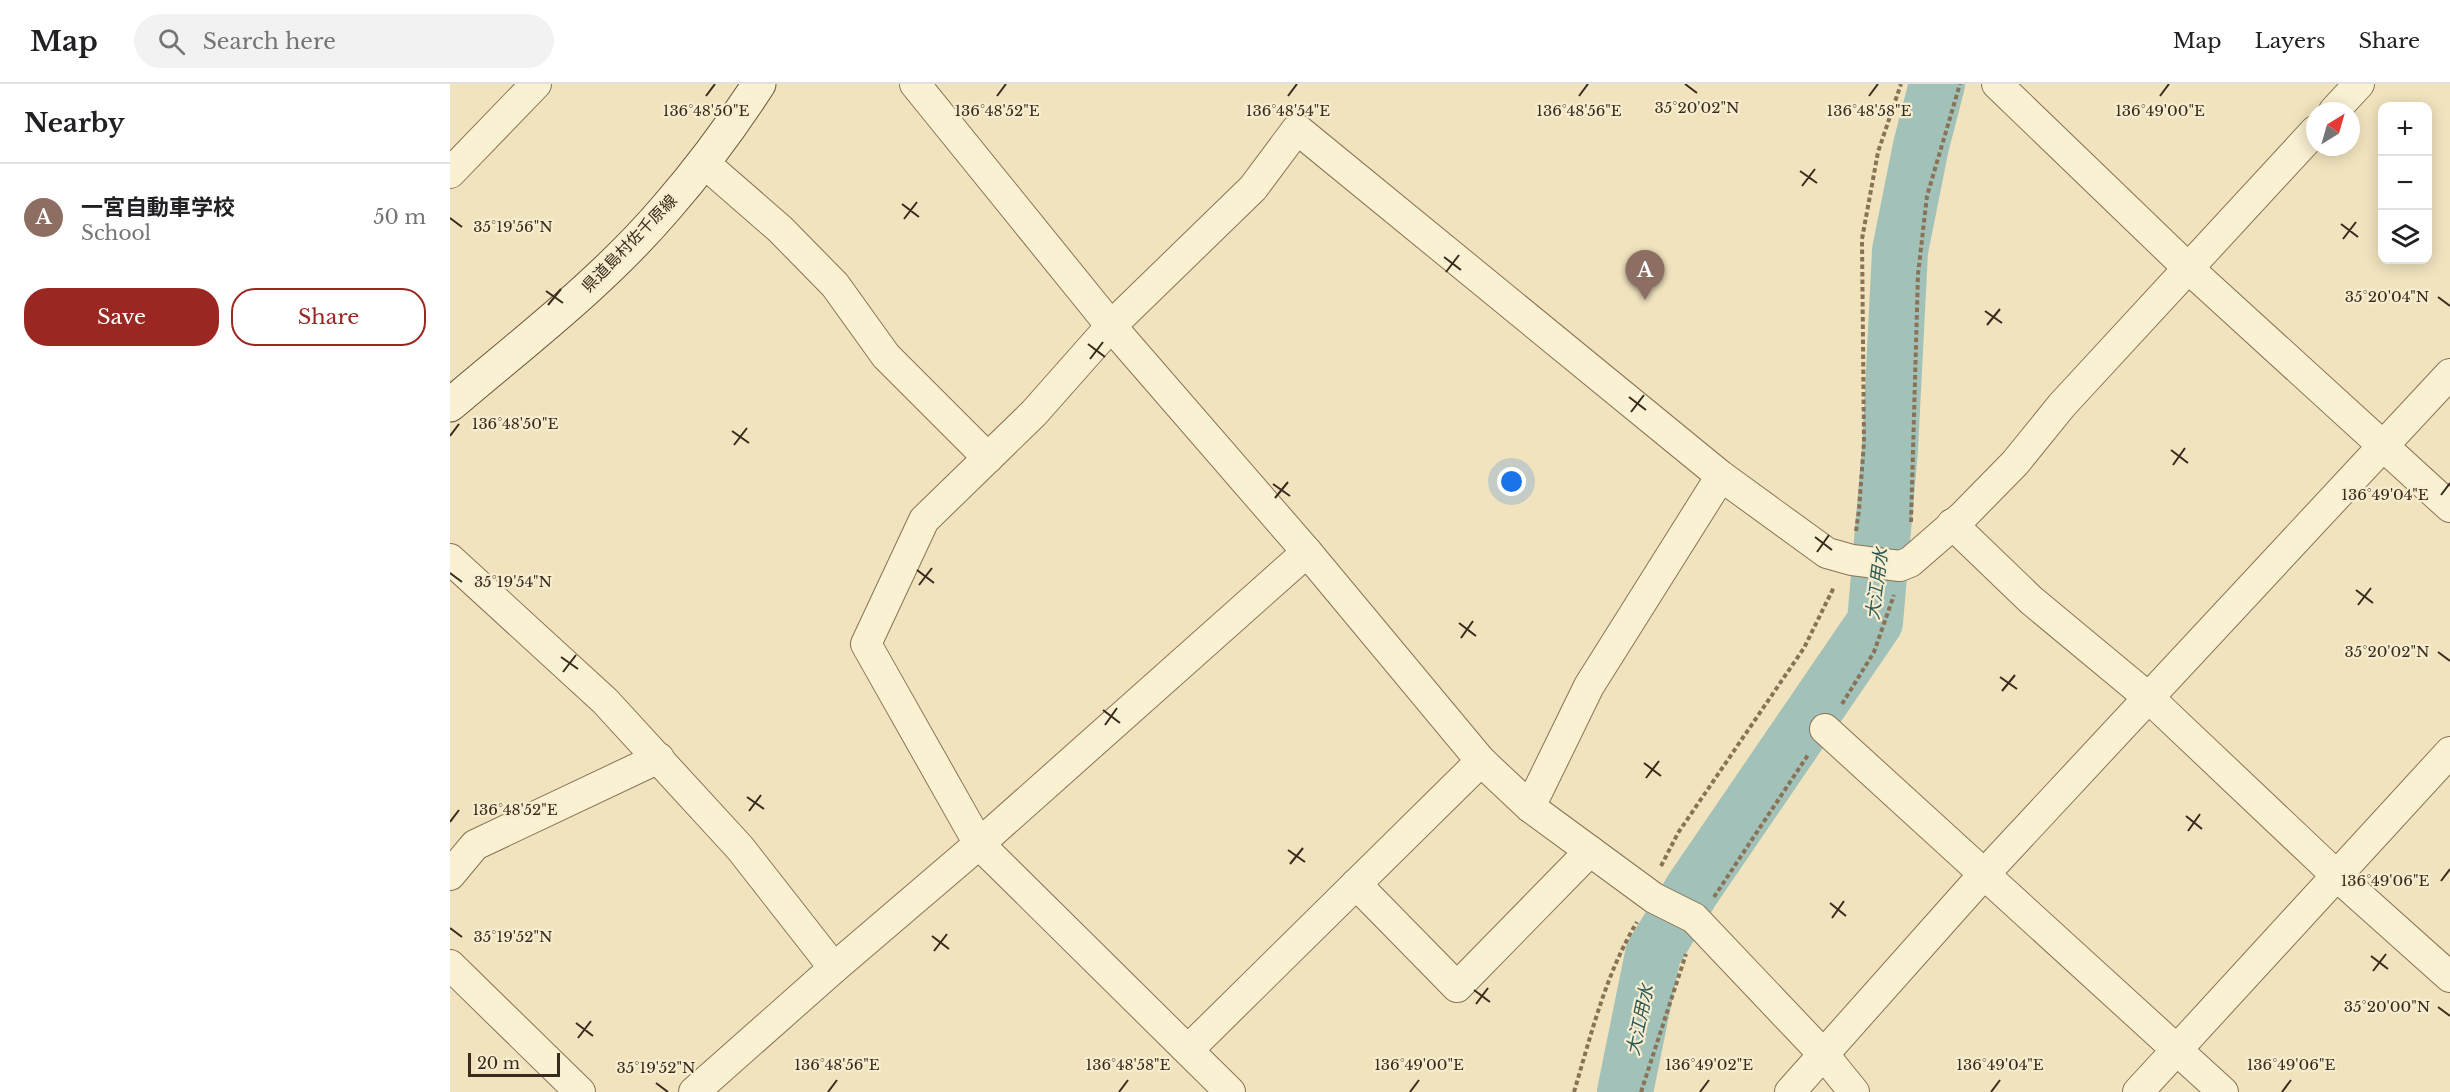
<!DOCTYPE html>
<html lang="en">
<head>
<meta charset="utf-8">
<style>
  :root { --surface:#fff; --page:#f2f2f2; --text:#202124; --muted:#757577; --line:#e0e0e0; --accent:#9b2723 }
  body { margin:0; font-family:"Libre Baskerville","Noto Sans JP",serif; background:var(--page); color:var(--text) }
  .controls { position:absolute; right:18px; top:18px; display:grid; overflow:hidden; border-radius:12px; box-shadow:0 3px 15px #0003 }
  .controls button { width:54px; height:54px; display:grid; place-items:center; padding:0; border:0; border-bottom:2px solid var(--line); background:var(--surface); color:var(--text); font:30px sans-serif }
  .compass { position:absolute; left:1856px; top:18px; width:54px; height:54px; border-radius:50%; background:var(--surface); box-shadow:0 3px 15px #0003; rotate:37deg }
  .scale { position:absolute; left:18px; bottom:15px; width:92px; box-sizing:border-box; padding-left:6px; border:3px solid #382a1c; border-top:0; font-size:16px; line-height:21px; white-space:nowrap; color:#382a1c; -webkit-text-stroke:4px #f7edce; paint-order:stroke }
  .you { position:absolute; left:1062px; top:398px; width:21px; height:21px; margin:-15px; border:4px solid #fff; border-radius:50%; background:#1a73e8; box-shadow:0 0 0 9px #1a73e833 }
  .badge { display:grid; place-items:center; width:39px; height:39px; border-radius:50%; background:var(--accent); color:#fff; font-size:20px; font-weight:700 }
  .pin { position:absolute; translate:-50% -50px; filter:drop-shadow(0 2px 3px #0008) }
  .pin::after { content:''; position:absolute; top:32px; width:21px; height:18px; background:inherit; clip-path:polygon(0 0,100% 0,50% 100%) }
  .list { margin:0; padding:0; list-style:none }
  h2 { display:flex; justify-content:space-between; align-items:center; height:78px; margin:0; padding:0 24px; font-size:26px }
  h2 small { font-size:20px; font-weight:400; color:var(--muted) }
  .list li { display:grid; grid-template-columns:39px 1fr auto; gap:18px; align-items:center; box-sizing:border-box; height:108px; padding:0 24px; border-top:2px solid var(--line) }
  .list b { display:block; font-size:22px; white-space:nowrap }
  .list p { margin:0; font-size:20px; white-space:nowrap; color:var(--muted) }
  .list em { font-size:20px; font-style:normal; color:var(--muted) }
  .actions { display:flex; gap:12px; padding:18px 24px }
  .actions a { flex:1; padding:14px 0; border:2px solid var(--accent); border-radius:24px; text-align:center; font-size:21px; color:var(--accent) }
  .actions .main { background:var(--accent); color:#fff }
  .icon { flex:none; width:33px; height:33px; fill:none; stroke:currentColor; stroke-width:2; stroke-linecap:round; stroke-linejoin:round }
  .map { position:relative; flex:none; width:2000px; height:1008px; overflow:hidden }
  header { display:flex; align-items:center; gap:36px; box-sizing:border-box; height:84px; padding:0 30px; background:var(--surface); border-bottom:2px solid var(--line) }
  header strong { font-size:28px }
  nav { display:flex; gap:33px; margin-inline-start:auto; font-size:21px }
  .search { width:420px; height:54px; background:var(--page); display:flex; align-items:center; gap:15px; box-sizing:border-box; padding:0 21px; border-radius:33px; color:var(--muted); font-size:22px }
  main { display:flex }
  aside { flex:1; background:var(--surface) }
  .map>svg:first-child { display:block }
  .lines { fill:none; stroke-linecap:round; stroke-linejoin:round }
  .river { stroke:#a2c1b9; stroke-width:56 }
  .street-casing { stroke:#897356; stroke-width:32 }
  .secondary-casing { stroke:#6b543a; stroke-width:35 }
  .path { stroke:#897356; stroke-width:4; stroke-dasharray:4.5 3; stroke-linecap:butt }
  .street { stroke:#faf0d2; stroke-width:30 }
  .secondary { stroke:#faf0d2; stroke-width:33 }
  .ticks { fill:none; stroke:#382a1c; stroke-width:2 }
  .labels { text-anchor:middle; stroke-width:4.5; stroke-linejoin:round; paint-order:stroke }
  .street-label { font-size:16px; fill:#382a1c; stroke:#f7edce }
  .water-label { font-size:18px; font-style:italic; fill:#2a5857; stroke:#f7edce }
  .ticks-label { font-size:15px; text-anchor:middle; fill:#382a1c; stroke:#f7edce; stroke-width:4.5; stroke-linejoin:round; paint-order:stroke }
</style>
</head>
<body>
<header>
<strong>Map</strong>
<div class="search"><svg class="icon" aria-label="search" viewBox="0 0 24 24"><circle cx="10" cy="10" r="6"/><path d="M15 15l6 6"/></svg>Search here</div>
<nav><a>Map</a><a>Layers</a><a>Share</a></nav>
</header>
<main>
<aside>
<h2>Nearby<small></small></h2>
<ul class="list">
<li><span class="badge" style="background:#8d6e63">A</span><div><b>一宮自動車学校</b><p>School</p></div><em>50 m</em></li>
</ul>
<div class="actions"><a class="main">Save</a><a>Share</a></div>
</aside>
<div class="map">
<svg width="2000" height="1008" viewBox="0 0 2000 1008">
  <rect width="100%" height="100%" fill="#f0e3be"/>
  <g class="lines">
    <polyline class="river" points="1175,1008 1203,870 1242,806 1425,538 1440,365 1450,167 1471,62 1487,0"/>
    <defs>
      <g id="street">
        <polyline points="465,0 661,242 857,468 1031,677 1080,723 1204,814 1244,834 1374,971 1404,1008"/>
        <polyline points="1547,0 1738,184 2000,423"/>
        <polyline points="1884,27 1909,0"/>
        <polyline points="253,78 330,145 385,201 436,272 538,374"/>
        <polyline points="0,89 86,0"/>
        <polyline points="1502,440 1581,516 1699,614 1887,792 2000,893"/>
        <polyline points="0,475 155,617 290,764 384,884"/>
        <polyline points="1375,645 1773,1008"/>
        <polyline points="1080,723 1139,602 1271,392"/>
        <polyline points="0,791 25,761 209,674"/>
        <polyline points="906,800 1007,903 1140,767"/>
        <polyline points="0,881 130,1008"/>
        <polyline points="738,966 1031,677"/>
        <polyline points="244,1008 384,884 529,760 857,468"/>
        <polyline points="780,1008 529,760 416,560 474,436 584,329 661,242 803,104 847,45 1271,392 1377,469 1402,476 1450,482 1460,478 1513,432 1565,379 1612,321 1865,47"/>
        <polyline points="1340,1008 1526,799 2000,290"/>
        <polyline points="1688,1008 2000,668"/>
      </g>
      <path id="secondary" d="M0,321C74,258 153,198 216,124C250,85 281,43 309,0"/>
    </defs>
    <use href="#street" class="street-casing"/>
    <use href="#secondary" class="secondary-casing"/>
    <g class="path">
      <polyline points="1461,438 1468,190 1477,112 1510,0"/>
      <polyline points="1406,447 1409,426 1414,358 1412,155 1428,68 1451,0"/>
      <polyline points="1392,620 1424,568 1444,511"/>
      <polyline points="1211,782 1228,749 1354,564 1384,503"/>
      <polyline points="1264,813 1358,671"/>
      <path d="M1124,1008C1141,951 1156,889 1187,838"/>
      <polyline points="1191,1008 1236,870"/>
    </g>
    <use href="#street" class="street"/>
    <use href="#secondary" class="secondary"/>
  </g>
  <path class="ticks" d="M1235,0L1247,9M256,12L265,0M547,12L556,0M838,12L847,0M1129,12L1138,0M1419,12L1428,0M1710,12L1719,0M1350,87L1367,99M1352,102L1365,85M452,120L469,133M0,134L12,143M454,135L467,118M1891,140L1908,153M1893,155L1906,138M994,173L1011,186M996,188L1009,171M96,207L113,219M1988,213L2000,222M98,221L111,205M1535,227L1552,239M1537,241L1550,225M638,260L655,273M640,275L653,258M1179,313L1196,326M1181,328L1194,311M282,347L299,359M0,352L9,340M284,361L297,344M1721,366L1738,379M1723,381L1735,364M823,400L840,412M1991,411L2000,399M825,414L838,398M1365,453L1382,466M1367,468L1379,451M467,486L484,499M0,489L12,498M469,501L482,484M1906,506L1923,519M1908,521L1921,504M1009,539L1026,552M1011,554L1023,537M1988,568L2000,577M111,573L128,585M113,588L126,571M1550,593L1567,605M1552,607L1565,591M653,626L670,639M655,641L667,624M1194,679L1211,692M1196,694L1209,677M297,713L314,725M299,727L311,711M1736,732L1752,745M0,738L9,726M1738,747L1750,730M838,766L855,778M840,780L853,764M1991,797L2000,785M1380,819L1396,832M1382,834L1394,817M0,844L12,853M482,852L499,865M484,867L497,850M1921,872L1938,885M1923,887L1936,870M1024,906L1040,918M1026,920L1038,904M1988,923L2000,932M126,939L143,952M128,954L141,937M206,999L218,1008M378,1008L387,996M669,1008L678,996M960,1008L969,996M1250,1008L1259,996M1541,1008L1550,996M1832,1008L1841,996"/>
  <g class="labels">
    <g class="street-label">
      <text transform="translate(179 159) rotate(-46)" y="6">県道島村佐千原線</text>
    </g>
    <g class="water-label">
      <text transform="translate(1427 500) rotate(-83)" y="6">大江用水</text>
      <text transform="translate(1190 936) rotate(-78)" y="6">大江用水</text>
    </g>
  </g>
  <g class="ticks-label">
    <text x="1247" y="29">35°20'02"N</text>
    <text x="256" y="32">136°48'50"E</text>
    <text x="547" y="32">136°48'52"E</text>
    <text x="838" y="32">136°48'54"E</text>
    <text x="1129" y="32">136°48'56"E</text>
    <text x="1419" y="32">136°48'58"E</text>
    <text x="1710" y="32">136°49'00"E</text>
    <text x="63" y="148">35°19'56"N</text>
    <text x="1937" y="218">35°20'04"N</text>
    <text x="65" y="345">136°48'50"E</text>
    <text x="1935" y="416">136°49'04"E</text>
    <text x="63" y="503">35°19'54"N</text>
    <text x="1937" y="573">35°20'02"N</text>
    <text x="65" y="731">136°48'52"E</text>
    <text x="1935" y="802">136°49'06"E</text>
    <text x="63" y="858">35°19'52"N</text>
    <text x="1937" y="928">35°20'00"N</text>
    <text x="387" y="986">136°48'56"E</text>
    <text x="678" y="986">136°48'58"E</text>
    <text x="969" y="986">136°49'00"E</text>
    <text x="1259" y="986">136°49'02"E</text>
    <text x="1550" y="986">136°49'04"E</text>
    <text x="1841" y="986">136°49'06"E</text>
    <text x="206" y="989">35°19'52"N</text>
  </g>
</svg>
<div class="controls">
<button>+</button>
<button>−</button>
<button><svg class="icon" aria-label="layers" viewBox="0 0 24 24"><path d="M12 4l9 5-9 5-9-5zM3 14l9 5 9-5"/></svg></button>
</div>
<svg class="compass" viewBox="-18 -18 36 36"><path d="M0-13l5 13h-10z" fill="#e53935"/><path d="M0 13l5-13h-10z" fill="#757577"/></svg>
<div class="scale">20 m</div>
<div class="you"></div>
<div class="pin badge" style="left:1195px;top:216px;background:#8d6e63">A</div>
</div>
</main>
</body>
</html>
